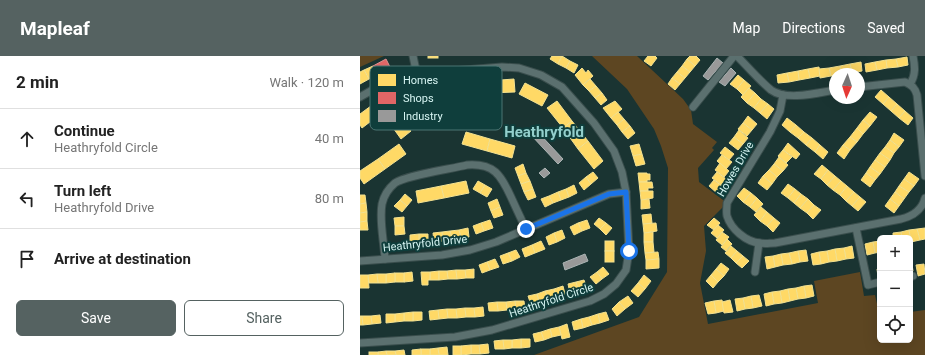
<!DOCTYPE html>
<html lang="en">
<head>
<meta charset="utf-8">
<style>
  :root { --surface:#fff; --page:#f2f2f2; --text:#222; --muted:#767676; --line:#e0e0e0; --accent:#556261 }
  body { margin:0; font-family:Roboto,sans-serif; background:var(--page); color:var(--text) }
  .controls { position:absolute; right:12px; bottom:12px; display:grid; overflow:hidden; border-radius:6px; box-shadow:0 4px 16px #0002 }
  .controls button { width:36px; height:36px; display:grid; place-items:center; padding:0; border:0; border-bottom:1px solid var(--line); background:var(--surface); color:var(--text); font:20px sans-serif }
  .compass { position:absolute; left:469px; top:12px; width:36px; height:36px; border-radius:50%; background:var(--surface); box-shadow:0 4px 16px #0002; rotate:183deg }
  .stop { position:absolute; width:12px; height:12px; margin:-9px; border:3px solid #1a73e8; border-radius:50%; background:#fff }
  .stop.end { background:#1a73e8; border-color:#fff; box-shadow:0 1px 4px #0008 }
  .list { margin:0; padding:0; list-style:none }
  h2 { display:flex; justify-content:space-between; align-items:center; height:52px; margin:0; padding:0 16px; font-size:17px }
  h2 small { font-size:13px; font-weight:400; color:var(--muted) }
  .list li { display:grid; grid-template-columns:26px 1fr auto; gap:12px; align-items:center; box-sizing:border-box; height:60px; padding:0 16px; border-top:1px solid var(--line) }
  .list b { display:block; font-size:15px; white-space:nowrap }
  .list p { margin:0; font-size:13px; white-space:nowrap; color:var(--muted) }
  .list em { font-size:13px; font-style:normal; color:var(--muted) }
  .actions { display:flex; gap:8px; padding:12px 16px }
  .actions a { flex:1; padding:9px 0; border:1px solid var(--accent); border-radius:6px; text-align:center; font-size:14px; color:var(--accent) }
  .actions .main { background:var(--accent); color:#fff }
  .icon { flex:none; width:22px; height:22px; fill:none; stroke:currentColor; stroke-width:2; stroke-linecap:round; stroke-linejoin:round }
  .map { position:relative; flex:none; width:565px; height:299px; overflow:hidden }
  header { display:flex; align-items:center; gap:24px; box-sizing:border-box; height:56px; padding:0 20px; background:var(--accent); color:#fff }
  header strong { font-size:19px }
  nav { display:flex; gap:22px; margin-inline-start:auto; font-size:14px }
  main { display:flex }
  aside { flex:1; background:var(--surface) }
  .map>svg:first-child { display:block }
  .green { fill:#5d4622 }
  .homes { fill:#ffd966; stroke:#f3e190 }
  .shops { fill:#e06666; stroke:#dd9190 }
  .industry { fill:#999; stroke:#abb4b4 }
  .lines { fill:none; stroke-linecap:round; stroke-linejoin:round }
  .minor-casing { stroke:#3a4e4d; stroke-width:9 }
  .minor { stroke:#5b706f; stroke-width:7 }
  .route { stroke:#1a73e8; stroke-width:5 }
  .labels { text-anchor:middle; stroke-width:4; stroke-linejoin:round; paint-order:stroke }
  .street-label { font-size:11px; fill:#d6f4f2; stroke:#0f3e3c }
  .district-label { font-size:15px; font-weight:bold; fill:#93cfcc; stroke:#0f3e3c }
  .key { fill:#0f3e3c; stroke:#4b7573; stroke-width:1 }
  .key-label { font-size:11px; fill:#d6f4f2 }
</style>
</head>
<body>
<header>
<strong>Mapleaf</strong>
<nav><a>Map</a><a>Directions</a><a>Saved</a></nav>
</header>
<main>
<aside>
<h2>2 min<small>Walk · 120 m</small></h2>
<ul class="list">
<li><svg class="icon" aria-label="ahead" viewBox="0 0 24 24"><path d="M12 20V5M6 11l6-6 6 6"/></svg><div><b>Continue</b><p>Heathryfold Circle</p></div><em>40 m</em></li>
<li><svg class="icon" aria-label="left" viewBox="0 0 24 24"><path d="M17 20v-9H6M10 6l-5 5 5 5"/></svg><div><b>Turn left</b><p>Heathryfold Drive</p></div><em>80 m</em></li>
<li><svg class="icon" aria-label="arrive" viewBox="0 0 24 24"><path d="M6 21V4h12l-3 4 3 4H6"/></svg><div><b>Arrive at destination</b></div></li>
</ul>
<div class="actions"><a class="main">Save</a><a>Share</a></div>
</aside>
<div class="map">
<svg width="565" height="299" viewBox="0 0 565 299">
  <rect width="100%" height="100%" fill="#1a3432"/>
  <g class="green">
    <polygon points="0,0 24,0 0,11"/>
    <polygon points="232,0 277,0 323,43 331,54 333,68 357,86 352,92 354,94 338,112 339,126 367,147 344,170 346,195 340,227 348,268 458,247 454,225 500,216 504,240 515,239 520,261 520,284 550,284 550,256 565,254 565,299 174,299 279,261 307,216 308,112 301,90 294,73 267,33"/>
  </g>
  <g class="homes">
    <rect x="68" y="0" width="10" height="2"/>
    <polygon points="192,0 202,0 198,8 190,3"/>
    <polygon points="202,0 210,5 206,12 198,8"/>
    <polygon points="288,0 295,0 297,2 291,10 284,5"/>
    <polygon points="330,0 336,0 340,4 335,10 327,3"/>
    <polygon points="547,1 548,9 538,11 536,3"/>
    <polygon points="327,3 335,10 330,16 322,10"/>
    <polygon points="536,3 538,11 527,12 526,4"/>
    <polygon points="526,4 527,12 517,14 515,6"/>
    <polygon points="210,5 218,9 214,17 206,12"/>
    <polygon points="501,6 502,15 492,17 490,8"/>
    <polygon points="515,6 517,14 506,16 505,8"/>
    <polygon points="490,8 492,17 481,18 480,10"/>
    <polygon points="13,10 18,19 9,23 4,14"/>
    <polygon points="322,10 330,16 325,22 317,16"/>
    <polygon points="480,10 481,18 475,18 475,20 471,20 469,12"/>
    <polygon points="459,11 460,20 450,22 448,13"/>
    <polygon points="222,12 226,17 228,14 233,20 223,29 215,19"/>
    <polygon points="469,12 471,20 460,22 459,13"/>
    <polygon points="448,13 450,22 439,24 438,15"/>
    <polygon points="4,14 9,23 0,28 0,16"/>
    <polygon points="438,15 439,24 429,26 427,17"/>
    <polygon points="317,16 325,22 320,28 312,22"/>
    <polygon points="427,17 429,26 418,27 417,19"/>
    <polygon points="378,19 384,24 377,33 370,28"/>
    <polygon points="312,22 320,28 315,34 308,28"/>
    <polygon points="154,23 155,36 129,37 128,25"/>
    <polygon points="230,23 236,30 229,35 223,29"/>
    <polygon points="384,24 391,30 383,39 377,33"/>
    <polygon points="165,27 188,39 182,50 159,38"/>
    <polygon points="236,30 242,37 235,42 229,35"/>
    <polygon points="389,32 395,37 387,47 381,41"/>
    <polygon points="521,34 529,41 523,48 515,41"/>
    <polygon points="242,37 247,44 241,49 235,42"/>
    <polygon points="395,37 401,43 394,52 387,47"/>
    <polygon points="529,41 537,48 531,55 523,48"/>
    <polygon points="401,43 408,48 400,57 394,52"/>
    <polygon points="197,45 212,65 203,72 187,52"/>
    <polygon points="255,45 262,53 251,62 243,52"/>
    <polygon points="15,47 23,56 2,72 0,69 0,58"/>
    <polygon points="408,48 414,53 407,63 400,57"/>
    <polygon points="537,48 545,55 539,62 531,55"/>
    <polygon points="36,55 51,75 41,83 26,62"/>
    <polygon points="545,55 553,62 548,69 539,62"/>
    <polygon points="258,56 264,63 257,69 251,62"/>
    <polygon points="510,56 517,61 510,70 503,64"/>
    <polygon points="388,60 397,68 392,74 383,67"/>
    <polygon points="427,62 436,69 430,76 422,69"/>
    <polygon points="264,63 270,70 262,76 257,69"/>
    <polygon points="503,64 510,70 503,78 497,72"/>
    <polygon points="212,65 228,85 218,93 203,72"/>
    <polygon points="383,67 392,74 387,80 378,73"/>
    <polygon points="436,69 444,76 438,82 430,76"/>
    <polygon points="270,70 275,77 268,83 262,76"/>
    <polygon points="497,72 503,78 497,86 490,81"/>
    <polygon points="379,74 388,82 383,88 374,81"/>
    <polygon points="106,76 130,83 127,95 102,88"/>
    <polygon points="444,76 452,82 446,89 438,82"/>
    <polygon points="534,77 544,84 539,91 530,84"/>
    <polygon points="374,81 383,88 378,94 369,87"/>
    <polygon points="490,81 497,86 490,94 483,89"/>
    <polygon points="452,82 460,89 455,96 446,89"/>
    <polygon points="130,83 155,90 152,102 127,95"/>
    <polygon points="530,84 539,91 534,97 525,91"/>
    <polygon points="228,85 243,105 234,113 218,93"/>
    <polygon points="428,87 440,98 436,103 423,94"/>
    <polygon points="39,88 46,98 25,113 18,103"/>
    <polygon points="279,88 282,98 273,100 270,90"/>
    <polygon points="460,89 468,96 463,103 455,96"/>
    <polygon points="483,89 490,94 484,103 477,97"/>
    <polygon points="365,91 374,98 369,104 360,97"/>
    <polygon points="525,91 534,97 530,104 520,97"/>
    <polygon points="423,94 432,101 426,107 418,100"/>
    <polygon points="520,97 530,104 525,111 515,104"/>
    <polygon points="282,98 285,108 276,110 273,100"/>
    <polygon points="362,99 372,106 366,113 357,105"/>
    <polygon points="419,101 428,109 423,115 414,108"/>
    <polygon points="18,103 25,113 4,128 0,122 0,115"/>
    <polygon points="515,104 525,111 520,118 510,111"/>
    <polygon points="360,107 369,115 364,121 355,114"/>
    <polygon points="163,108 166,117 158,120 155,112"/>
    <polygon points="414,108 423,115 417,121 409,114"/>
    <polygon points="462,109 468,114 461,123 454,118"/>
    <polygon points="510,111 520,118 515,124 506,117"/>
    <polygon points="409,114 417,121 412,128 403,120"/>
    <polygon points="468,114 475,120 467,129 461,123"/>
    <polygon points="233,116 238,122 231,128 226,121"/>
    <polygon points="357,116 366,123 361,129 352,122"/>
    <polygon points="549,116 559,123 554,130 544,123"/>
    <polygon points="166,117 170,125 161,128 158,120"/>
    <polygon points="278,117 287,117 287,118 290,118 290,124 287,124 287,126 279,126"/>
    <polygon points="506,117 515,124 510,131 501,124"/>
    <polygon points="403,120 412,128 407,134 398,127"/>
    <polygon points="475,120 481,125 473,134 467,129"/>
    <polygon points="226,121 231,128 224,134 219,127"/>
    <polygon points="544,123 554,130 549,136 539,130"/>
    <polygon points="354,124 363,131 358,138 349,130"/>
    <polygon points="106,125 109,137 84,142 81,130"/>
    <polygon points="118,125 125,129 120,137 113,133"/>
    <polygon points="170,125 173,133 164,136 161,128"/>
    <polygon points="481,125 487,130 480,139 473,134"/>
    <polygon points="279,126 292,126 293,132 288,132 288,135 280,135"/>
    <polygon points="428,128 435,133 428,142 421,137"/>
    <polygon points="125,129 132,133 127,141 120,137"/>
    <polygon points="214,129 217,137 209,141 206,133"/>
    <polygon points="81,130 84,142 58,147 56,135"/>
    <polygon points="487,130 494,136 486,145 480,139"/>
    <polygon points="539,130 549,136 544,143 535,136"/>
    <polygon points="384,132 391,137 383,146 377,140"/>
    <polygon points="173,133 176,141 168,144 164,136"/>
    <polygon points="206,133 209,141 201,144 198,136"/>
    <polygon points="435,133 441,138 434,147 428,142"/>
    <polygon points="280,135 293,135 293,142 281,144"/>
    <polygon points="198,136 201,144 193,147 189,140"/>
    <polygon points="494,136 500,141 492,150 486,145"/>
    <polygon points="535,136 544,143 539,150 530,143"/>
    <polygon points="391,137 397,142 390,151 383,146"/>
    <polygon points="45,138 52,144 47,150 40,144"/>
    <polygon points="441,138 448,143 440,152 434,147"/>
    <polygon points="0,139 5,139 6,147 0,148"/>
    <polygon points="189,140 193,147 185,151 181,143"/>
    <polygon points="500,141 506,146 498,155 492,150"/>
    <polygon points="397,142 403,148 396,156 390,151"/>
    <polygon points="137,143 140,151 131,155 128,147"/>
    <polygon points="289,143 290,152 281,153 281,144"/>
    <polygon points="448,143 454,149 447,157 440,152"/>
    <polygon points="530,143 539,150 534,157 525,150"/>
    <polygon points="40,144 47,150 42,156 34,150"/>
    <polygon points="6,147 7,156 0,157 0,148"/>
    <polygon points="454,149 461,154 453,163 447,157"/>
    <polygon points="140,151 143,159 134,162 131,155"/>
    <polygon points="401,151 407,156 400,165 394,159"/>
    <polygon points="7,156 7,165 0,166 0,157"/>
    <polygon points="407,156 414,162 407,170 400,165"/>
    <polygon points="291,158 292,167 283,168 282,159"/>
    <polygon points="44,161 44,170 35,170 34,162"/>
    <polygon points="239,162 246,167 240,173 234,168"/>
    <polygon points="354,162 360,167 354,174 347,169"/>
    <polygon points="414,162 420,167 413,176 407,170"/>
    <polygon points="130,164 133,172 124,175 121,167"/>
    <polygon points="227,164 230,172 222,175 218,167"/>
    <polygon points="7,165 8,174 0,174 0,166"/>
    <polygon points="121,167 124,175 116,178 113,170"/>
    <polygon points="218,167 222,175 214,179 210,171"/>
    <polygon points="246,167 252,172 246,179 240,173"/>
    <polygon points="296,167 297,175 284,177 283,168"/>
    <polygon points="358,169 364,174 357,182 351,177"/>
    <polygon points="35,170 44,170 45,178 35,179"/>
    <polygon points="108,172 109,181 101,182 99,174"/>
    <polygon points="565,172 565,183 560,184 557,173"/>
    <polygon points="557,173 560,184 551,186 549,174"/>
    <polygon points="99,174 101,182 92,183 90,175"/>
    <polygon points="202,174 205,182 197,186 194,177"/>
    <polygon points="549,174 551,186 550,186 550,182 542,182 541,176"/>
    <polygon points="90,175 92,183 83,185 82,176"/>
    <polygon points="82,176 83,185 74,186 73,177"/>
    <polygon points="293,176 293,186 284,186 284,177"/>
    <polygon points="362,176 369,181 362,189 356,184"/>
    <polygon points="541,176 542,182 533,182 533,177"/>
    <polygon points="194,177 197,186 189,189 186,181"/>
    <polygon points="59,178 68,178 68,186 59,187"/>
    <polygon points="59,178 59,187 50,187 50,179"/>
    <polygon points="367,183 372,188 366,195 361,191"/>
    <polygon points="181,185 185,193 175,197 172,189"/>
    <rect x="245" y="185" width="9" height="10"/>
    <polygon points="520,185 520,196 515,197 513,186"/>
    <polygon points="284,186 293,186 294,196 285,197"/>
    <polygon points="513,186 515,197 507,199 505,188"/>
    <polygon points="172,189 175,197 165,201 162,193"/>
    <polygon points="371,190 377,195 371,202 365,197"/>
    <polygon points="492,190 494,202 486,203 484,192"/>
    <polygon points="484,192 486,203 477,205 475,193"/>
    <polygon points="475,193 477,205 469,206 467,195"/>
    <polygon points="156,194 160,201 152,205 148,197"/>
    <polygon points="446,194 448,205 440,206 438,195"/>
    <rect x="245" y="195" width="9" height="11"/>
    <polygon points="377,195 383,200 376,207 371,202"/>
    <polygon points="438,195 440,206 432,208 429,197"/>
    <polygon points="467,195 469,206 461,208 459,196"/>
    <polygon points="298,196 299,203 286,204 285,197"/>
    <polygon points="459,196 461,208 453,209 451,198"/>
    <polygon points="148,197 152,205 143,208 140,200"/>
    <polygon points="429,197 432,208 423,209 421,198"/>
    <polygon points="421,198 423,209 415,211 413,200"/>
    <polygon points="383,200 389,205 382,212 376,207"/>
    <polygon points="413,200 415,211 407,213 405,201"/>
    <polygon points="135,203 139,211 130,214 127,206"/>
    <polygon points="299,203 299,212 286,213 286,204"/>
    <polygon points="127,206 130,214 122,217 119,209"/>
    <polygon points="361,207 369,213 364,220 356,213"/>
    <polygon points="550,208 552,208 553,215 550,215"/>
    <polygon points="564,208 565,218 558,220 556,209"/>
    <polygon points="243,211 249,218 242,223 237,216"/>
    <polygon points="114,213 114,222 106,222 105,214"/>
    <polygon points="356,213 364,220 358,226 351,219"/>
    <polygon points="517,213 520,213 520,220 518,221"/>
    <polygon points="96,214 97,223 88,223 87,215"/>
    <polygon points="96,214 105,214 106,222 97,223"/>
    <polygon points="79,215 79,224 70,224 70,216"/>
    <polygon points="79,215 87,215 88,223 79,224"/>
    <polygon points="52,216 53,225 44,226 44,217"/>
    <polygon points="61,216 70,216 70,224 68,224 68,229 62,229"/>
    <polygon points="237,216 242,223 236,228 230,221"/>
    <rect x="35" y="217" width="9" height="9"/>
    <polygon points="35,217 35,226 26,227 26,218"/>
    <polygon points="17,218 26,218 26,227 18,227"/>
    <polygon points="17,218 18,227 9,227 8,219"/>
    <polygon points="0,219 8,219 9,232 0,232"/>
    <polygon points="284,219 291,225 285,233 278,227"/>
    <polygon points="351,219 358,226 353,232 346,225"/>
    <polygon points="224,224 227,232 218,234 216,226"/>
    <polygon points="216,226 218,234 210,237 208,228"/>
    <polygon points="278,227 285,233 278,241 271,235"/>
    <polygon points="452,229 454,240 446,242 444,230"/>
    <polygon points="203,230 205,238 196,241 194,233"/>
    <polygon points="444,230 446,242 438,243 436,232"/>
    <polygon points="436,232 438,243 430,245 428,233"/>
    <polygon points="194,233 196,241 188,243 185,235"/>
    <polygon points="428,233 430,245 422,247 420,235"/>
    <polygon points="185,235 188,243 179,246 177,238"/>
    <polygon points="420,235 422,247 414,248 412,236"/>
    <polygon points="412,236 414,248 406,250 404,238"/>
    <polygon points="177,238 179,246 171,249 168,240"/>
    <polygon points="399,239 402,250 393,252 391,240"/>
    <polygon points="268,240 273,247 265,253 259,246"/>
    <polygon points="391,240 393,252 385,253 383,242"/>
    <polygon points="383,242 385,253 377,255 375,243"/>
    <polygon points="362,244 364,255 356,257 354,245"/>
    <polygon points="370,244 373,256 364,257 362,246"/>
    <polygon points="155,245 164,245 165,253 156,254"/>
    <polygon points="155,245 156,254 147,254 146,246"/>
    <polygon points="354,245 356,257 348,258 345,247"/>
    <polygon points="137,246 146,246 147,254 138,255"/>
    <polygon points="137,246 138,255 129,255 128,247"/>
    <polygon points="259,246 265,253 257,260 252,253"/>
    <polygon points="123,251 124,260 115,261 114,252"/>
    <polygon points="105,252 106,261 97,262 96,253"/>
    <polygon points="105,252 114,252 115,261 106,261"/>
    <polygon points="87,253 88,262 79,263 78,254"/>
    <polygon points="87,253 96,253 97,262 88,262"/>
    <polygon points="78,254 79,263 70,264 69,255"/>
    <polygon points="53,256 62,256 62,264 53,265"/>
    <polygon points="53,256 53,265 44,265 44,257"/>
    <polygon points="246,256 249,264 240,267 238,258"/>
    <polygon points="44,257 44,265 35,266 35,258"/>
    <polygon points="26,258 35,258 35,266 26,267"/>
    <polygon points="238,258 240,267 232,269 229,261"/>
    <polygon points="20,259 21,267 12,268 11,260"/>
    <polygon points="0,260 2,260 3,269 0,269"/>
    <polygon points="2,260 11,260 12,268 3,269"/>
    <polygon points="229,261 232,269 223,272 221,263"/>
    <polygon points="221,263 223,272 214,274 212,266"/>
    <polygon points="207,268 210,281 202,283 199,271"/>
    <polygon points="199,271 201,279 192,281 190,273"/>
    <polygon points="190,273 192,281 184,284 181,276"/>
    <polygon points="181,276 184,284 175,286 173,278"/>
    <polygon points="161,283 170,283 170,291 161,292"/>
    <polygon points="161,283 161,292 152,292 152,284"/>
    <polygon points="143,284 152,284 152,292 144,293"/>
    <polygon points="143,284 144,293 135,293 134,285"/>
    <polygon points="128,288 129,297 120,298 119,289"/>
    <polygon points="111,289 119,289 120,298 111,298"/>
    <polygon points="111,289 111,298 101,299 101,290"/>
    <rect x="93" y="290" width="8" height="9"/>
    <polygon points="87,291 88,299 79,299 78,292"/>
    <polygon points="78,292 79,299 70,299 70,293"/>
    <rect x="61" y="293" width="9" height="6"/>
    <polygon points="61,293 61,299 52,299 52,294"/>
    <polygon points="44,294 45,299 36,299 35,295"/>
    <polygon points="26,295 35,295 36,299 27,299"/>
    <polygon points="26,295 27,299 18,299 18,296"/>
    <rect x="9" y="296" width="9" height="3"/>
  </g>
  <polygon class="shops" points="26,3 31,13 18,19 13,10"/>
  <g class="industry">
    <polygon points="357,2 363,7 348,24 343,20"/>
    <polygon points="371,12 376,17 365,30 359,26"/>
    <polygon points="176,74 203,103 198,108 171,79"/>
    <polygon points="185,112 190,117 184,122 179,117"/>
    <polygon points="225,198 228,205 205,214 203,207"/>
  </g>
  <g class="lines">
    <defs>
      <g id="minor">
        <polyline points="53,0 57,19"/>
        <path d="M377,0C388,11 399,24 411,34C426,45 457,37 475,34"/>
        <path d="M36,25C40,35 58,76 74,58C81,50 80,26 80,16"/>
        <path d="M550,28C556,19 555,10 553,0"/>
        <path d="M499,31L545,26C552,29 555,32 557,39L565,120"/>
        <path d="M423,39L420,55L410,76L367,147C367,151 366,156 367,160C371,173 386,186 400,187C405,188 410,187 415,187L541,163C553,160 562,154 565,142"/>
        <polyline points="0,41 21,29 57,19 80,16 142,11 159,12 181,19 202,31 234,67 254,95 262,116 266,136 269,195 266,214 256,228 244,238 230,245 132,274 95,281 0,287"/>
        <polyline points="333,51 374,0"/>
        <polyline points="496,172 508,229 520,226"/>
        <path d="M25,203C24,185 19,165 22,148C24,139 29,132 35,127C47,119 91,113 107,109C134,107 141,119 151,141C156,152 161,163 166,173"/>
        <polyline points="0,205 82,199 110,194 136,186 249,138 266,136"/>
        <polyline points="395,216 399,187"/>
        <polyline points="550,221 553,220"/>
      </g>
    </defs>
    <use href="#minor" class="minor-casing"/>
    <use href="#minor" class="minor"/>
  </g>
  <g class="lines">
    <polyline class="route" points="166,173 249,138 266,136 269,195"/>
  </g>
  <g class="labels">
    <g class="street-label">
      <text transform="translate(375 113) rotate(-60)" y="4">Howes Drive</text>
      <text transform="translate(65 187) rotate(-6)" y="4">Heathryfold Drive</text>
      <text transform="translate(191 244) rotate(-18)" y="4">Heathryfold Circle</text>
    </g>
    <g class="district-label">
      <text x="184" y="81">Heathryfold</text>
    </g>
  </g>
  <rect x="10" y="10" width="132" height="64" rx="6" class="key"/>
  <rect x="18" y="18" width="18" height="12" fill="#ffd966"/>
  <rect x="18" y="36" width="18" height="12" fill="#e06666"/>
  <rect x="18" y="54" width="18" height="12" fill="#999"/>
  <g class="key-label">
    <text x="43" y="28">Homes</text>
    <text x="43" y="46">Shops</text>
    <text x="43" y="64">Industry</text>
  </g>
</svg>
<div class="controls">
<button>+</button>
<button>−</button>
<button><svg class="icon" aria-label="locate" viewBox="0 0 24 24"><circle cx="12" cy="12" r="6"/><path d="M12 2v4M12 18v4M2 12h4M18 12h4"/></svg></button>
</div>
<svg class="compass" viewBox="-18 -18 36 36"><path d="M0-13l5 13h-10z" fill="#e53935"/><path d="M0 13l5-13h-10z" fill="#767676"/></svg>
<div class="stop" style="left:269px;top:195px"></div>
<div class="stop end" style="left:166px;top:173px"></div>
</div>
</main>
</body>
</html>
